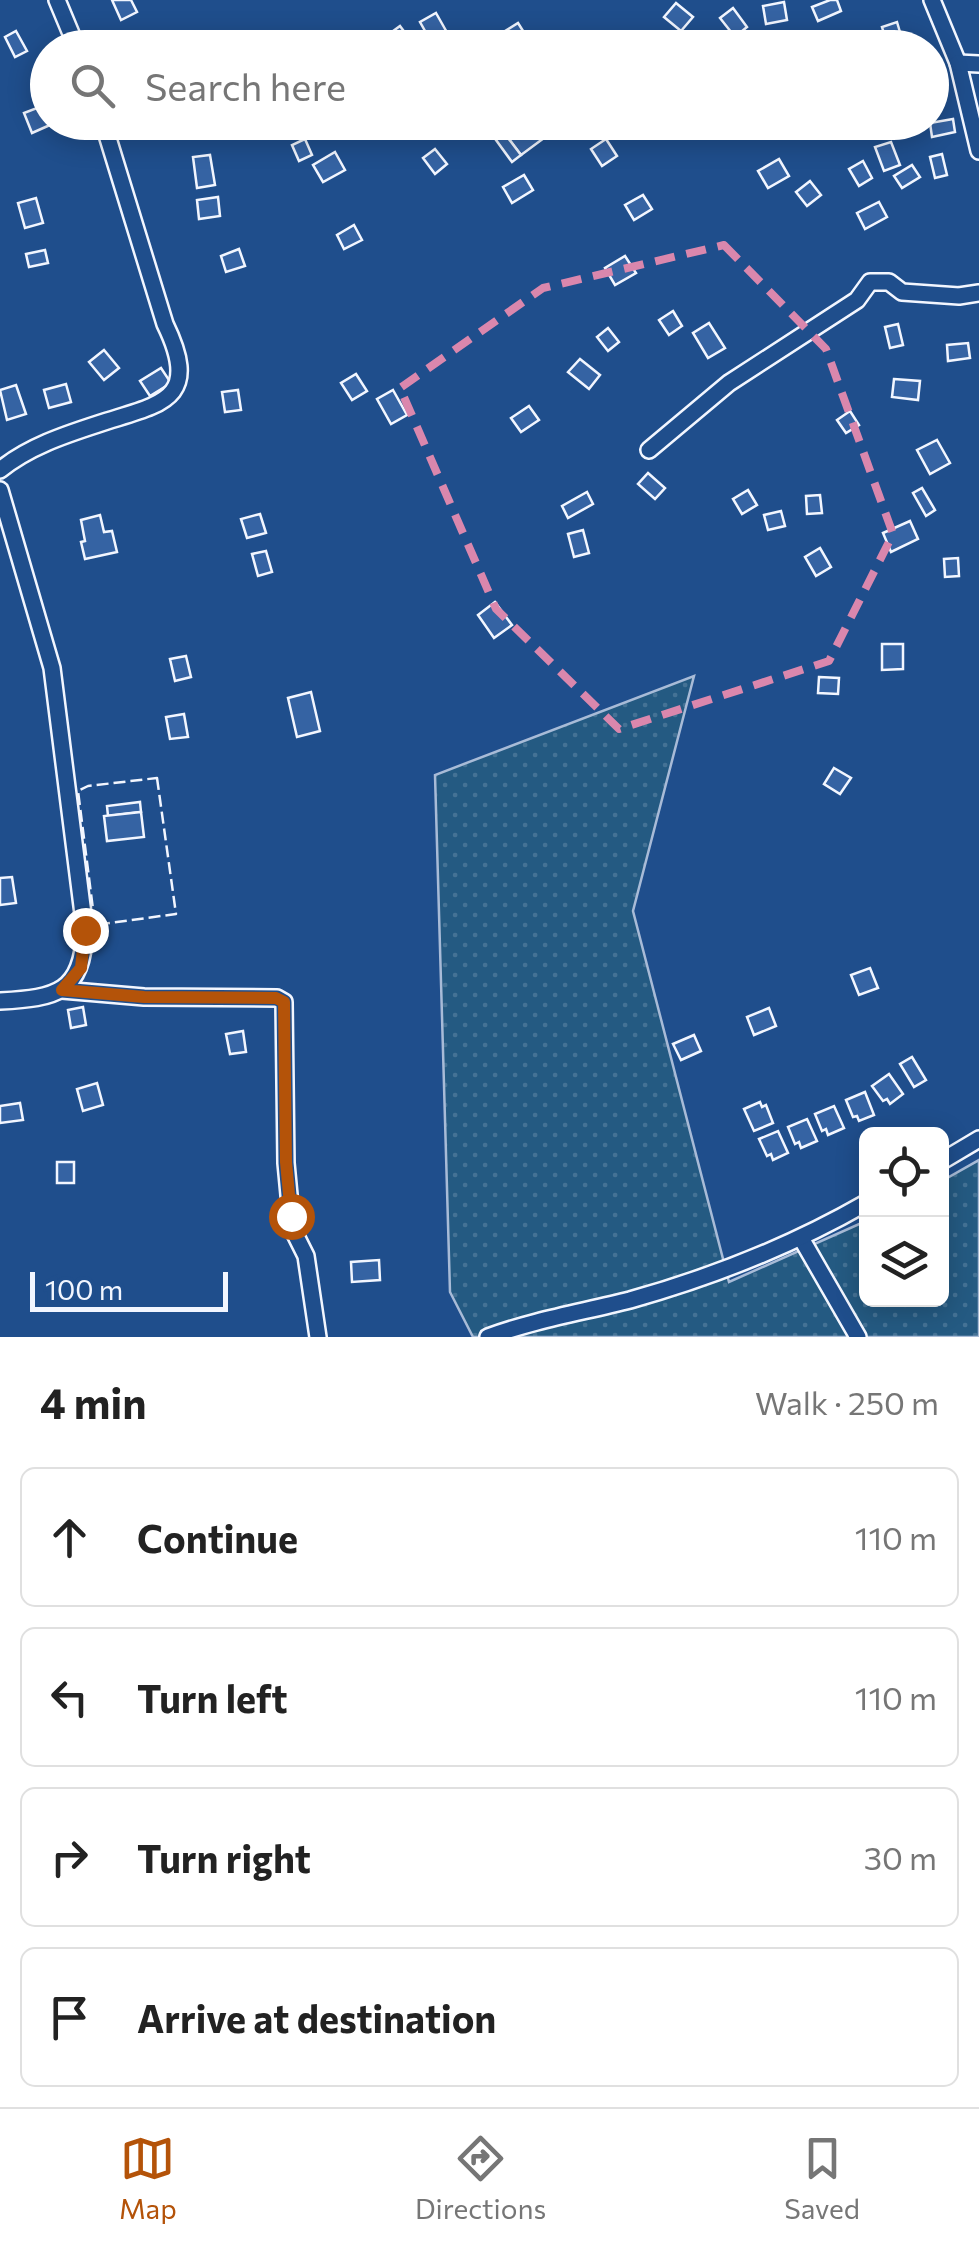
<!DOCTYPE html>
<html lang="en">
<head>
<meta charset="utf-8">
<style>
  :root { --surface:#fff; --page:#f2f2f2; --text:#222; --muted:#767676; --line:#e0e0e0; --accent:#b45309 }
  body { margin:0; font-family:Commissioner,sans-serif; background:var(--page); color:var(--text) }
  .controls { position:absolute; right:30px; bottom:30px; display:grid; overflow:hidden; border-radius:15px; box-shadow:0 5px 25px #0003 }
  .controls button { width:90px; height:90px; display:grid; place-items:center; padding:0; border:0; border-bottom:2px solid var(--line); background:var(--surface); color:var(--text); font:50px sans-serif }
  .scale { position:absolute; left:30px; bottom:25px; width:198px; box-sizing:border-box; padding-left:10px; border:5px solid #f2f6ff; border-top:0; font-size:28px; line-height:35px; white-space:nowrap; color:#f2f6ff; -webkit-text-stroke:8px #1f4e8c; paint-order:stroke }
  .stop { position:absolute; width:30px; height:30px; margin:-22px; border:8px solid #b45309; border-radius:50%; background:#fff }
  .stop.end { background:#b45309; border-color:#fff; box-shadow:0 2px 10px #0008 }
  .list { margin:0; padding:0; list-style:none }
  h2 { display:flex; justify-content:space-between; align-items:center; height:130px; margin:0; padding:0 40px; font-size:42px }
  h2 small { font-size:32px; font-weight:400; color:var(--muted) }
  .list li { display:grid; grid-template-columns:65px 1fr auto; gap:30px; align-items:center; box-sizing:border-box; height:140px; margin:0 20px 20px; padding:0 20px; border:2px solid var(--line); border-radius:15px }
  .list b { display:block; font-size:38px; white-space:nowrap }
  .list em { font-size:32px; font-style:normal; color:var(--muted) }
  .icon { flex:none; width:55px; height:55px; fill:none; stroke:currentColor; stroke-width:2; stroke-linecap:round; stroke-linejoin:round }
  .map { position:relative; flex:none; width:979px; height:1337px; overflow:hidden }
  .search { position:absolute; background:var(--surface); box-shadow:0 5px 25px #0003; left:30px; right:30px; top:30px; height:110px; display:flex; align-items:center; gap:25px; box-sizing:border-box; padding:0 35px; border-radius:55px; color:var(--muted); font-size:38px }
  .sheet { height:770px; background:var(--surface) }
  nav { display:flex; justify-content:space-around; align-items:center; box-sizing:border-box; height:140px; border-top:2px solid var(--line); background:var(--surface); font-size:28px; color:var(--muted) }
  nav a { display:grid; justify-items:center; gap:5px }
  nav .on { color:var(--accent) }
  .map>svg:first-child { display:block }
  .grass { fill:url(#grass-dots); stroke:#a8bbd7; stroke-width:2.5 }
  .building { fill:#3563a3; stroke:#f2f6ff; stroke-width:2.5 }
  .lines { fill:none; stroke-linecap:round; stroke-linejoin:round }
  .minor-casing { stroke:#f2f6ff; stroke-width:20 }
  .minor { stroke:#1f4e8c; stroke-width:15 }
  .fence { stroke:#f2f6ff; stroke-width:2.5; stroke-dasharray:12 5; stroke-linecap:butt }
  .route { stroke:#b45309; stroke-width:12 }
  .marked { fill:none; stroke:#da87ad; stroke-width:8; stroke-dasharray:20 12; stroke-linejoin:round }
</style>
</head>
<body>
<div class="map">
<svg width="979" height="1337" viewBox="0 0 979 1337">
  <defs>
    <pattern id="grass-dots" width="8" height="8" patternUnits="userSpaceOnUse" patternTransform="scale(2.5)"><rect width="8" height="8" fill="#245a82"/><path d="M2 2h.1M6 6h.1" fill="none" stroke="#447295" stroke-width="1.8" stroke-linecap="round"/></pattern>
  </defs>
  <rect width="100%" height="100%" fill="#1f4e8c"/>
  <polygon class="grass" points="694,676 633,911 729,1282 866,1221 866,1300 942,1300 942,1181 979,1160 979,1337 473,1337 450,1292 435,775"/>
  <g class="building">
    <polygon points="112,0 131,0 137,12 121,20"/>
    <polygon points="830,0 837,0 841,11 818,21 812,7"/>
    <polygon points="784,2 787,20 766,24 763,6"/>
    <polygon points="676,3 693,17 681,31 664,17"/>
    <polygon points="733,8 747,27 735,37 720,18"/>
    <polygon points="436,13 449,36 433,45 420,22"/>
    <polygon points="897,22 902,39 887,43 882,27"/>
    <polygon points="518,23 532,45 533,48 511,48 502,33"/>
    <polygon points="400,26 412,42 405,48 400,48 389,34"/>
    <polygon points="16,31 27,51 15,57 5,37"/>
    <polygon points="42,106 50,125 32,133 24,113"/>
    <polygon points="953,119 955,132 932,137 930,123"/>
    <polygon points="239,122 264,122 267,127 250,138"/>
    <polygon points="521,122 532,122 544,138 521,155 505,134"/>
    <polygon points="505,134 521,155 512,162 496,140"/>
    <polygon points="305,139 312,155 299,161 292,145"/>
    <polygon points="606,139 617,156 602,166 591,149"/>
    <polygon points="891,142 900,165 884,171 875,147"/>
    <polygon points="435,149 447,164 435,174 423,158"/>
    <polygon points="335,152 345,170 323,182 313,165"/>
    <polygon points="942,154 947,175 935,178 930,157"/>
    <polygon points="210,155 215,185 197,188 193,157"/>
    <polygon points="779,159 789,176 768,188 758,171"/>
    <polygon points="863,161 872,178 859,186 849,169"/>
    <polygon points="912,165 920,177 902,188 894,176"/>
    <polygon points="524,175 533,190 512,203 503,187"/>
    <polygon points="810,181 821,195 807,206 796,192"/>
    <polygon points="643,195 652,209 634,220 625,205"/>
    <polygon points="218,197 220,216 199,219 197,200"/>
    <polygon points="36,198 43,223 25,228 18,203"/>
    <polygon points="879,202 887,217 865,229 857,213"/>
    <polygon points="354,225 362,240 344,249 337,235"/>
    <polygon points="239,249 245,266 226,272 221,256"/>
    <polygon points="45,250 48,263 29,267 26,254"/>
    <polygon points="625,256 636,273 615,285 605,268"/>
    <polygon points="673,311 682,326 669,335 659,320"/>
    <polygon points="709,323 725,348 708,358 693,333"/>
    <polygon points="898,324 903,345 890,348 885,327"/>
    <polygon points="608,328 619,342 608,351 597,337"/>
    <polygon points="968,343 970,358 948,361 947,345"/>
    <polygon points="104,350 119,368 104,380 89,362"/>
    <polygon points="580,359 600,375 589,389 568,372"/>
    <polygon points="161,368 171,383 150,396 140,381"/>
    <polygon points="356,374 367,391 352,400 341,383"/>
    <polygon points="894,379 920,381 918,400 892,397"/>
    <polygon points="66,384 71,402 49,408 44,390"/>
    <polygon points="16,385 26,414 7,420 0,390"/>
    <polygon points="238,390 241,410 225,412 222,392"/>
    <polygon points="393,390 407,415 391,424 377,399"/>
    <polygon points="529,406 539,420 521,432 511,418"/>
    <polygon points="850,411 859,425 846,433 837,420"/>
    <polygon points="937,440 950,463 930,474 917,450"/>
    <polygon points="648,473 665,488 655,499 638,484"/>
    <polygon points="922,488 935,510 926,516 913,493"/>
    <polygon points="748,490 757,505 742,514 733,499"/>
    <polygon points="587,492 593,504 568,518 562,506"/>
    <polygon points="820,495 822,513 807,514 806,496"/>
    <polygon points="781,511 785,526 768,530 764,515"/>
    <polygon points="260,514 266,533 247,538 241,519"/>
    <polygon points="100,515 104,532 112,531 117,552 85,559 81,542 85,541 81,520"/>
    <polygon points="910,521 918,539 891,552 883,533"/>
    <polygon points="583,530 589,553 574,557 568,534"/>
    <polygon points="820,548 831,567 816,576 805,557"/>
    <polygon points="266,551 272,572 258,576 252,554"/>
    <polygon points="958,558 959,576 945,577 944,559"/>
    <polygon points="495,602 512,625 494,638 478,615"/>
    <polygon points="882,644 903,644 903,669 882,670"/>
    <polygon points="186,656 191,677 175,681 170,659"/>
    <polygon points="819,677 839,678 838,694 818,693"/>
    <polygon points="311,692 320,731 297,737 288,698"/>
    <polygon points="184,714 188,737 170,739 166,717"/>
    <polygon points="834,768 851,778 840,794 824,784"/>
    <polygon points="140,802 141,812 108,816 107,806"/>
    <polygon points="141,812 144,837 107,841 104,816"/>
    <polygon points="12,877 16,903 0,905 0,878"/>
    <polygon points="870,968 878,988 859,995 851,975"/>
    <polygon points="83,1007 86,1025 71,1028 68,1010"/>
    <polygon points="769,1008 776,1026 754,1035 747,1017"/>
    <polygon points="243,1031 246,1052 230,1054 226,1034"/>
    <polygon points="694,1035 701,1051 681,1060 673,1044"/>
    <polygon points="912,1057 926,1080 914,1087 900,1064"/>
    <polygon points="889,1074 903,1094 890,1104 887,1099 883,1101 872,1086"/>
    <polygon points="97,1083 103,1105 83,1111 77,1089"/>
    <polygon points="865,1092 874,1115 859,1121 857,1116 853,1117 846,1100"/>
    <polygon points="760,1102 762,1107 766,1105 773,1123 754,1131 744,1109"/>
    <polygon points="20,1103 23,1120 0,1123 0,1106"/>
    <polygon points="834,1106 844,1128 828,1135 826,1129 822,1131 815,1114"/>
    <polygon points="807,1119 817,1141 801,1148 799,1142 795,1144 788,1127"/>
    <polygon points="778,1131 788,1153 773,1160 771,1154 767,1156 759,1139"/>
    <rect x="57" y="1162" width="17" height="21"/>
    <polygon points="379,1260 380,1280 352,1282 351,1262"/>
  </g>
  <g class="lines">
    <defs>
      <g id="minor">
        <polyline points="57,0 77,48"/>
        <polyline points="932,0 958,63 979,151"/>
        <polyline points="958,63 979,64"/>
        <polyline points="649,450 729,383 857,300 870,282 889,282 902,292 959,296 979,293"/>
        <path d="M0,470C28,447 64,435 98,424C159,404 203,402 165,324L103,122"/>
        <path d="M0,490L52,668L85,930C82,993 57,998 0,1001"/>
        <polyline points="62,990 144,997 277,998 284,1002 286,1163 291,1216 294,1232 306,1256 318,1337"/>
        <polyline points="942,1161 979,1139"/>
        <polyline points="801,1238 858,1337"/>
        <path d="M488,1337C534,1320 583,1312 630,1300C712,1277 793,1245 866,1203"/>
      </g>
    </defs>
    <use href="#minor" class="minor-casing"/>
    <use href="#minor" class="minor"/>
    <polygon class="fence" points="157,778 176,914 95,925 78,791 88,786"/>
  </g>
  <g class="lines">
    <polyline class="route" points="85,930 81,968 62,990 144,997 276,998 284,1002 286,1162 291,1216"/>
  </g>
  <path class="marked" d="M724,245L826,349L893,534L829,661L619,729L496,609L400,388L543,288Z"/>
</svg>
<div class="controls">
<button><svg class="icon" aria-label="locate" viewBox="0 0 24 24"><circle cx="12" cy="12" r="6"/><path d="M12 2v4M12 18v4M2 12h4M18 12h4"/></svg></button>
<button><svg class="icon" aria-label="layers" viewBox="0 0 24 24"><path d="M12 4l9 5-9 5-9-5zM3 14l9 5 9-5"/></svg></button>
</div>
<div class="scale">100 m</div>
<div class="stop" style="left:291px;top:1216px"></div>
<div class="stop end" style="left:85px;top:930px"></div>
<div class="search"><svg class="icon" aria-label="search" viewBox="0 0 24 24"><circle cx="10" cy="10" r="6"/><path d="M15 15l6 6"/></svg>Search here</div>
</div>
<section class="sheet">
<h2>4 min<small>Walk · 250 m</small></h2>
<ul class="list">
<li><svg class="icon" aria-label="ahead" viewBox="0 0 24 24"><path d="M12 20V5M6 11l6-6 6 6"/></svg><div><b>Continue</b></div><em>110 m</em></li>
<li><svg class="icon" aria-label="left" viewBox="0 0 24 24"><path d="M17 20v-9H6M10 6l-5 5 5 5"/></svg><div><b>Turn left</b></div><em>110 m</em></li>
<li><svg class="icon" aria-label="right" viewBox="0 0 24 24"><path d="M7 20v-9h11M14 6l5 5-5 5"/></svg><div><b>Turn right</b></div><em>30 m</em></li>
<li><svg class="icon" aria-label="arrive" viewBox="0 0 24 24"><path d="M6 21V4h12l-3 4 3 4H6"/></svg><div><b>Arrive at destination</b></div></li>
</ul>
</section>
<nav>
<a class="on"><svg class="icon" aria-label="map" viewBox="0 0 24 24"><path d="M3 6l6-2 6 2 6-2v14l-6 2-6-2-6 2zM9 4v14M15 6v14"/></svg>Map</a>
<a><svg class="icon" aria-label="directions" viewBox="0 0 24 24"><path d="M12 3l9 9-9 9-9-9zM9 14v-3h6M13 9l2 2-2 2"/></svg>Directions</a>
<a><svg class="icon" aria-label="saved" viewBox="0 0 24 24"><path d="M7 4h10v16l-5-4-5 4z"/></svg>Saved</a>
</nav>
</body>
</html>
